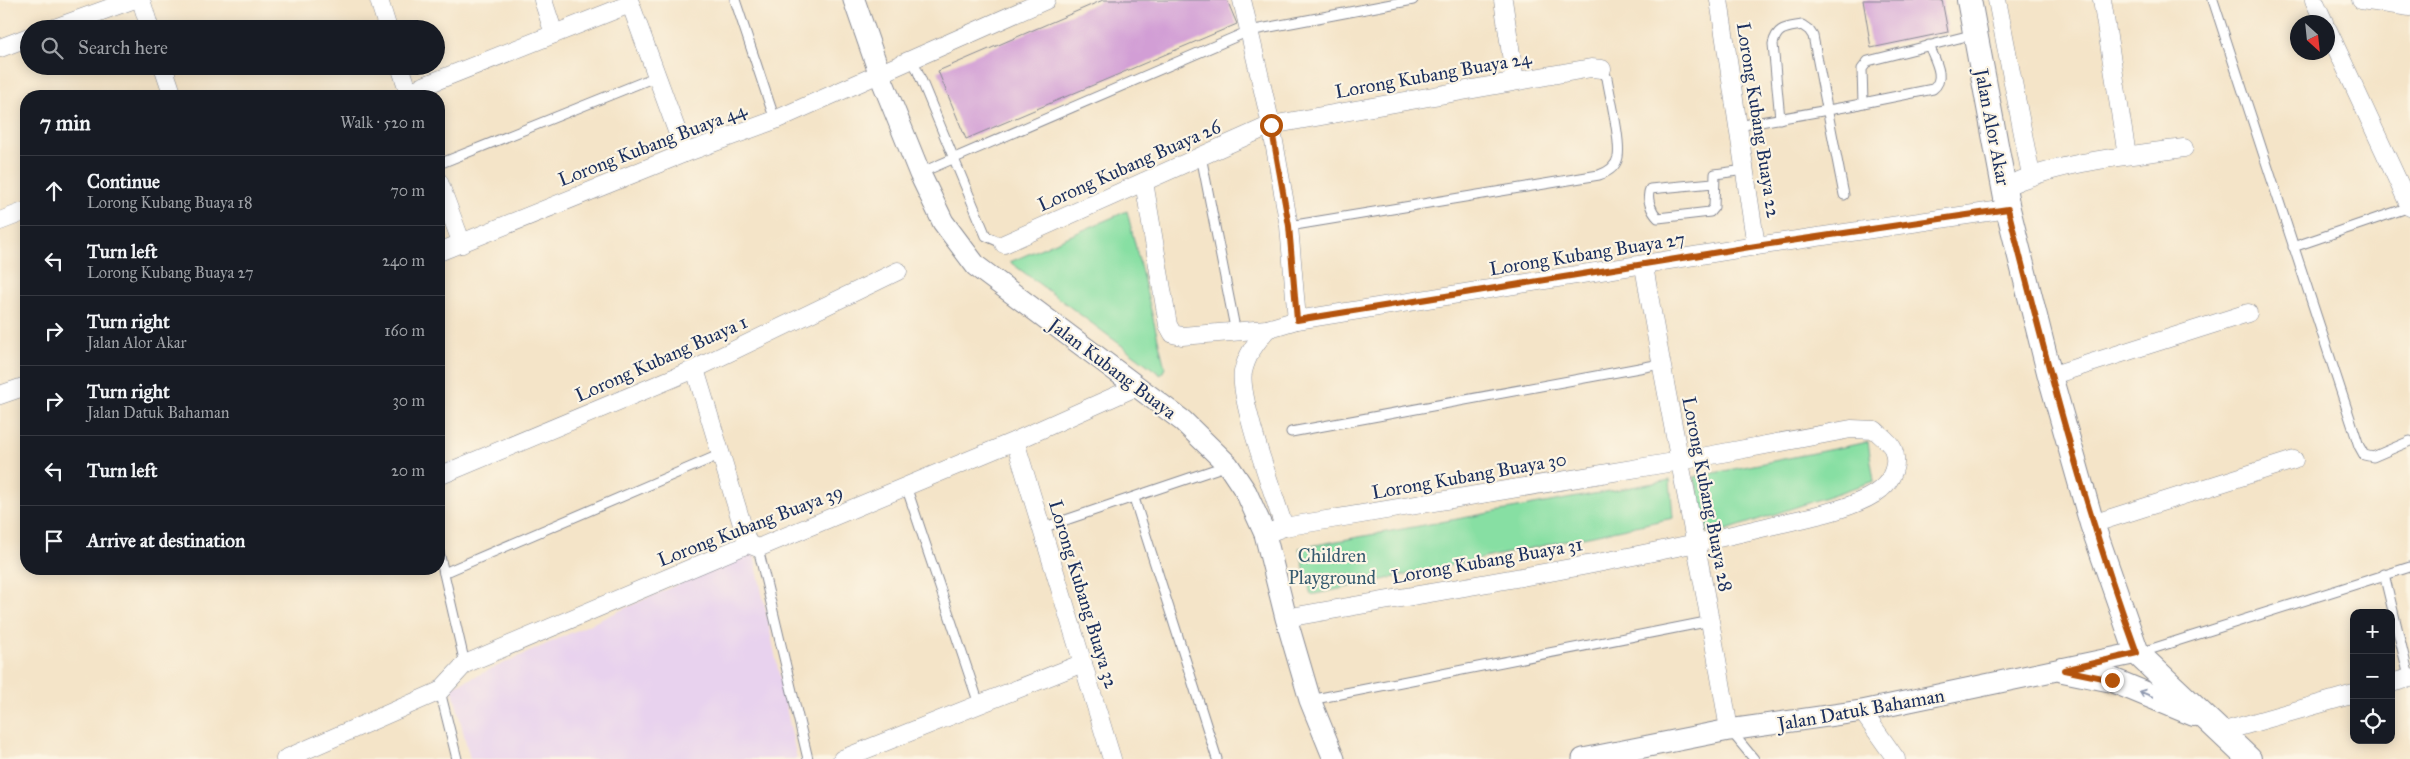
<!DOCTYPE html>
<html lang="en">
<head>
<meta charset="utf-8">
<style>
  :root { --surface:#171b24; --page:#242831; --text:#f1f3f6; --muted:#9ea1a6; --line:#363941 }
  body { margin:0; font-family:"IM FELL Great Primer",serif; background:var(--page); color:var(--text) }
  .controls { position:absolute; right:15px; bottom:15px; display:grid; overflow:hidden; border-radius:10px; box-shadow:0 2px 12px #0003 }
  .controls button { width:45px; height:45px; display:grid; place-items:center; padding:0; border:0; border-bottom:1px solid var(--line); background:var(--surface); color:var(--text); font:25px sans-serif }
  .compass { position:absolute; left:2290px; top:15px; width:45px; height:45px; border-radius:50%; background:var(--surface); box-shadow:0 2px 12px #0003; rotate:153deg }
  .stop { position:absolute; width:15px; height:15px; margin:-11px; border:4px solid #b45309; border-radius:50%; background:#fff }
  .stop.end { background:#b45309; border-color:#fff; box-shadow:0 1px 5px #0008 }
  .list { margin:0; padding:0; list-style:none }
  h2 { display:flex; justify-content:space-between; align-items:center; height:65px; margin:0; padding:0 20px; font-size:21px }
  h2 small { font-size:16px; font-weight:400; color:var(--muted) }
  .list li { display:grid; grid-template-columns:32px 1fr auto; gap:15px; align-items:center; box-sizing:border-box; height:70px; padding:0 20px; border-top:1px solid var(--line) }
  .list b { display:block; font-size:19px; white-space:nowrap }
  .list p { margin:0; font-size:16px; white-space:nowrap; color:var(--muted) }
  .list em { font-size:16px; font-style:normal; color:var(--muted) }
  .icon { flex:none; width:28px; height:28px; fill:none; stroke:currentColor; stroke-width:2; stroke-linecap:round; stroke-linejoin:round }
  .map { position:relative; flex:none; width:2410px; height:759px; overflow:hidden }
  .search { position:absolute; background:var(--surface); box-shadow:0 2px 12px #0003; left:20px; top:20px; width:425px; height:55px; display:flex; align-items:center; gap:12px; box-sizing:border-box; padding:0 18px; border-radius:28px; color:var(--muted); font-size:19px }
  .panel { position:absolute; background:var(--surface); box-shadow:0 2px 12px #0003; left:20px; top:90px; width:425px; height:485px; border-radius:20px }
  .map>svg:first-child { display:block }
  .built { fill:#e8d2ee }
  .green { fill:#87dfa3; stroke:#518780 }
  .building { fill:#d29ed5 }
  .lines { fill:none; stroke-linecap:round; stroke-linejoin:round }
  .service-casing { stroke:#888a93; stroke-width:11 }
  .minor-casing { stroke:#888a93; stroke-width:19 }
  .tertiary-casing { stroke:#888a93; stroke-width:23 }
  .secondary-casing { stroke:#888a93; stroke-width:26 }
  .service { stroke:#fff; stroke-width:9 }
  .minor { stroke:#fff; stroke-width:18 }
  .tertiary { stroke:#fff; stroke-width:21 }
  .secondary { stroke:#fff; stroke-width:24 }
  .oneway { stroke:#8d97ae }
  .route { stroke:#b45309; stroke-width:6 }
  .labels { text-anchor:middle; stroke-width:4.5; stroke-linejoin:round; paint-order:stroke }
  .street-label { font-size:19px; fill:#1b2f5e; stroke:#fcf5e5 }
  .park-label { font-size:19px; fill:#365b6f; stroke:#fcf5e5 }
</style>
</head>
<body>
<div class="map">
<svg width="2410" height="759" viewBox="0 0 2410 759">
  <rect width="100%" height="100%" fill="#fcf5e5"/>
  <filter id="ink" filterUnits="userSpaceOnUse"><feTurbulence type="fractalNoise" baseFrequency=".02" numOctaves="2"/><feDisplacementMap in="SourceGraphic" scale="10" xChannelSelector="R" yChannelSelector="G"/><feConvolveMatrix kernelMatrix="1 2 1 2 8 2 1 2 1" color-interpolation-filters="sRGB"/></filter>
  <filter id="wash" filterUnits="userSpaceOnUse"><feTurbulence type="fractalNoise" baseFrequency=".0096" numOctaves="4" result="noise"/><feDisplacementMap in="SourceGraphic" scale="20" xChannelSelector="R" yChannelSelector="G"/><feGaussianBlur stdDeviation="1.12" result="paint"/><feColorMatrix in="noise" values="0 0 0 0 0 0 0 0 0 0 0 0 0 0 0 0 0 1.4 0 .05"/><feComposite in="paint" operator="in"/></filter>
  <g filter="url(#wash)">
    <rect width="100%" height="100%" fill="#f4e4c8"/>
    <polygon class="built" points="753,550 797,759 470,759 452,687"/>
    <g class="green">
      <polygon points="1127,211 1165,368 1161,375 1010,262"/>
      <polygon points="1868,442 1874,481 1709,536 1694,477"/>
      <polygon points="1670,480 1673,518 1311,595 1299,548"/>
    </g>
    <g id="blocks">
      <g class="building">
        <polygon points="1103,0 1227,0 1237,24 966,139 938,71"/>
        <polygon points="1863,0 1942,0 1948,32 1871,48"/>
      </g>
    </g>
  </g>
  <g filter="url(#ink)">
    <use href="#blocks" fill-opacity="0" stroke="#888a93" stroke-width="1"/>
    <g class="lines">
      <defs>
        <g id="service">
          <polyline points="735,0 775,120"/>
          <polyline points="2213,0 2359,446 2364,455 2373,457 2410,441"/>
          <polyline points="913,60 986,236 1004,244"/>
          <path d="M1863,103L1933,89C1947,78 1934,59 1929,45"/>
          <path d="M1780,119L1773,44C1777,27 1786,28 1802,25L1809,30L1813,36L1844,195"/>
          <polyline points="1738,126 1856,105 1863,103 1862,69 1868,61 1975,34"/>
          <polyline points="1201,156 1236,333"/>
          <polyline points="439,164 655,77"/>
          <polyline points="920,173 1249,31 1413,0"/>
          <path d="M1713,183L1650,189C1646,198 1651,211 1658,218L1710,212L1714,207L1715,174L1745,170"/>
          <path d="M1289,226L1599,175C1608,172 1616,167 1618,157C1621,140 1610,97 1607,78L1602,69"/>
          <polyline points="2293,247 2410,207"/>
          <polyline points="1291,432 1661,364"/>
          <polyline points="906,486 979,704"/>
          <polyline points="1134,498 1217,759"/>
          <polyline points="1042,528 1228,465"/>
          <polyline points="758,548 808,759"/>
          <polyline points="439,552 465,664"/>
          <polyline points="444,573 719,455"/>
          <polyline points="2384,574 2410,681"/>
          <polyline points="2139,653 2410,567"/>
          <polyline points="440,691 457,759"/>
          <polyline points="1310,700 1711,621"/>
          <polyline points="1730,730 1754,759"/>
        </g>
        <g id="minor">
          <polyline points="141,0 150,29"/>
          <polyline points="379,0 388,29"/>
          <polyline points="543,0 554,34"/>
          <polyline points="629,0 685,153"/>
          <polyline points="1242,0 1271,125 1289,226 1297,320"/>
          <polyline points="1503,0 1515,81"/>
          <polyline points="1719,0 1756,246"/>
          <polyline points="1997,0 2031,175"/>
          <polyline points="2102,0 2127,155"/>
          <polyline points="2314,0 2324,22"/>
          <polyline points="2361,0 2410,7"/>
          <polyline points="52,29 132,0"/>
          <polyline points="2328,30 2410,207"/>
          <polyline points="0,48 29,37"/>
          <polyline points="163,66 173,96"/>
          <polyline points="400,66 410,96"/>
          <polyline points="408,92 630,4"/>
          <polyline points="439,182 462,244"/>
          <polyline points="1144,182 1168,325 1173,334 1182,336 1267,329 1297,320 1756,246 2008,209"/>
          <path d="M2004,187C2059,162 2124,156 2184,148"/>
          <polyline points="0,221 26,211"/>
          <polyline points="1004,244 1271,125 1591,68 1602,69"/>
          <polyline points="439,252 685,153 775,120 1046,0"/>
          <path d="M1644,266C1670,421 1704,575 1729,730"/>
          <path d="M1267,329C1256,343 1247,354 1243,372C1238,398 1275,497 1284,527"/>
          <polyline points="695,369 748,544"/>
          <polyline points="2050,376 2248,313"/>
          <polyline points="0,395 26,386"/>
          <polyline points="1015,441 1112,759"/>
          <polyline points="439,476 695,369 898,271"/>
          <polyline points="2092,524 2294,460"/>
          <path d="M1265,534L1284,527L1680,461L1851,429L1875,430C1880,435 1890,442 1893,449C1899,463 1892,480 1881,489C1858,509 1800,519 1770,526C1610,565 1447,589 1286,618"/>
          <polyline points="2391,683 2410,678"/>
          <polyline points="1862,711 1896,759"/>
          <polyline points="2221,732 2354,694"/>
          <polyline points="285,759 440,691 465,664 748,544 758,548 1015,441 1138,386"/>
          <polyline points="842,759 1083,663"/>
        </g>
        <g id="tertiary">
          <polyline points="854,0 880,75 920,174 943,222 976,266 1183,421 1228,465 1246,492 1265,534 1286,618 1310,700 1334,759"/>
          <polyline points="1583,759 1729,730 1862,711 2137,653"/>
        </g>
        <g id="secondary">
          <polyline points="1969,0 2008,209 2050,376 2092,524 2137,653 2249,759"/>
          <polyline points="2063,670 2112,680 2194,714"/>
        </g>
      </defs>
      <use href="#service" class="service-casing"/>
      <use href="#minor" class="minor-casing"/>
      <use href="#tertiary" class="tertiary-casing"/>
      <use href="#secondary" class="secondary-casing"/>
      <use href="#service" class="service"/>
      <use href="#minor" class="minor"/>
      <use href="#tertiary" class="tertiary"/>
      <use href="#secondary" class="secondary"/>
    </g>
    <defs><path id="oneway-shaft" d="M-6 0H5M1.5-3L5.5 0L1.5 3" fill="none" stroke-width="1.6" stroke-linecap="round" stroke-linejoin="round" transform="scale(1.25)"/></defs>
    <use class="oneway" href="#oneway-shaft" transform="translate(2146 694) rotate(-158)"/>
  </g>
  <g class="lines" filter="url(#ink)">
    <path class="route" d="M1271,125L1289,226L1297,320L1756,246L2008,209C2046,359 2084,508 2137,653L2064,670L2112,680"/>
  </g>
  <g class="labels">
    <g class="street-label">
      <text transform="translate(1433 74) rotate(-10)" y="7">Lorong Kubang Buaya 24</text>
      <text transform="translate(1759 120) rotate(81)" y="7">Lorong Kubang Buaya 22</text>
      <text transform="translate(1993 127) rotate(79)" y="7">Jalan Alor Akar</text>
      <text transform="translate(652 144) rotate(-21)" y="7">Lorong Kubang Buaya 44</text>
      <text transform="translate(1129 165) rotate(-24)" y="7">Lorong Kubang Buaya 26</text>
      <text transform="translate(1587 253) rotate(-9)" y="7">Lorong Kubang Buaya 27</text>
      <text transform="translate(661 358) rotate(-24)" y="7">Lorong Kubang Buaya 1</text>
      <text transform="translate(1113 368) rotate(37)" y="7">Jalan Kubang Buaya</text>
      <text transform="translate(1469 475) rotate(-10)" y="7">Lorong Kubang Buaya 30</text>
      <text transform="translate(1708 494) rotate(79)" y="7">Lorong Kubang Buaya 28</text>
      <text transform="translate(750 525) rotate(-21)" y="7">Lorong Kubang Buaya 39</text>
      <text transform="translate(1487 560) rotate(-10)" y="7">Lorong Kubang Buaya 31</text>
      <text transform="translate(1084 594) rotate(73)" y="7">Lorong Kubang Buaya 32</text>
      <text transform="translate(1861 709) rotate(-10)" y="7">Jalan Datuk Bahaman</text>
    </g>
    <g class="park-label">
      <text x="1332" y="562">Children<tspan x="1332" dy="22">Playground</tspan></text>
    </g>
  </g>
</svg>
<div class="controls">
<button>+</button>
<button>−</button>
<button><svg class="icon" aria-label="locate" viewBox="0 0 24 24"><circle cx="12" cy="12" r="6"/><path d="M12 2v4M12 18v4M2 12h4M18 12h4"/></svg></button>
</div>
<svg class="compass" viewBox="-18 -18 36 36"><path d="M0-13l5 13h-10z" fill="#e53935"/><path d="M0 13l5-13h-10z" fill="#9ea1a6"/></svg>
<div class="stop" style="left:1271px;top:125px"></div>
<div class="stop end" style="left:2112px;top:680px"></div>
<div class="search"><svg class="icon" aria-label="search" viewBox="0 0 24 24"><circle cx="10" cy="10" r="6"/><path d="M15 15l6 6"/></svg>Search here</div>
<section class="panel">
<h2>7 min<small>Walk · 520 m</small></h2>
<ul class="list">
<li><svg class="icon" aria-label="ahead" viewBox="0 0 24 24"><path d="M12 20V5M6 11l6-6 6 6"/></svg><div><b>Continue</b><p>Lorong Kubang Buaya 18</p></div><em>70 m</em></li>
<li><svg class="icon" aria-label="left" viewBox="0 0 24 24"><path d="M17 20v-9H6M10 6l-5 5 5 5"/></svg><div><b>Turn left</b><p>Lorong Kubang Buaya 27</p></div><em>240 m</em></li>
<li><svg class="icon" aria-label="right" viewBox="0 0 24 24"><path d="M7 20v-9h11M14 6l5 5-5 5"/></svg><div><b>Turn right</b><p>Jalan Alor Akar</p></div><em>160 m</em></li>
<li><svg class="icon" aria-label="right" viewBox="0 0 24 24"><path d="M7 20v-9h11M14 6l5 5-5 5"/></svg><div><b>Turn right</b><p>Jalan Datuk Bahaman</p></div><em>30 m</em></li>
<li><svg class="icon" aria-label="left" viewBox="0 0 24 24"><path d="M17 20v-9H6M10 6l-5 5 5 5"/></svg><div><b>Turn left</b></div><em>20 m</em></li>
<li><svg class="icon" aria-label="arrive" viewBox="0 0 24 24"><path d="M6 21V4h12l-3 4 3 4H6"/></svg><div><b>Arrive at destination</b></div></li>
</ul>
</section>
</div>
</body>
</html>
